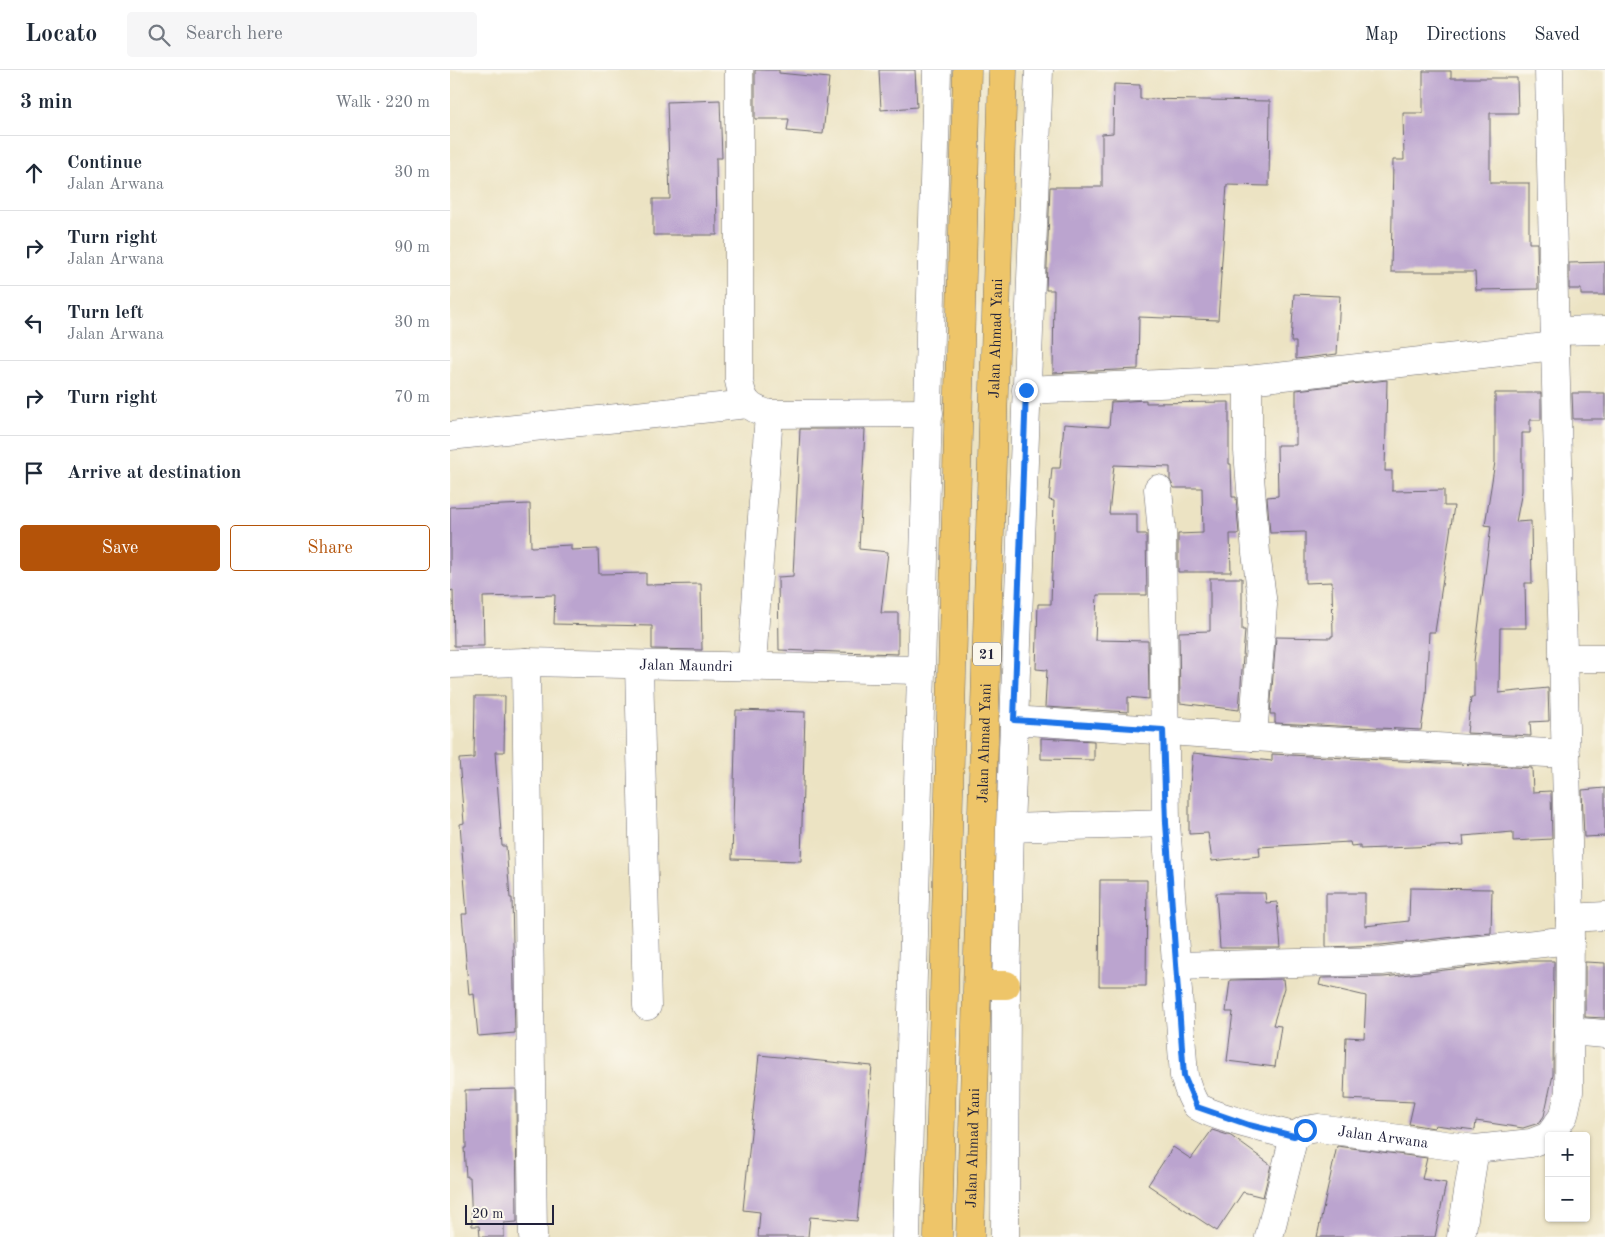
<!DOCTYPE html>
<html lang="en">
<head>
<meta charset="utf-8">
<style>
  :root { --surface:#fff; --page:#f6f6f7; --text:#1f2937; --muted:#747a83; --line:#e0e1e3; --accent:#b45309 }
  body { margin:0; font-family:"Old Standard TT",serif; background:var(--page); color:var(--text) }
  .controls { position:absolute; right:15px; bottom:15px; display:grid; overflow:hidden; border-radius:5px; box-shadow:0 1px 4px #0004 }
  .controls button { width:45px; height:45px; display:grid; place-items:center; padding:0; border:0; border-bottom:1px solid var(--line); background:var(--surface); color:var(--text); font:25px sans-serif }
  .scale { position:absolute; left:15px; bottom:12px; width:89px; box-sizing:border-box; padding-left:5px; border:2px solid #22223b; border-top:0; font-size:14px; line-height:18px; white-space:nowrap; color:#22223b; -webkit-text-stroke:4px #fbf7ec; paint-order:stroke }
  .stop { position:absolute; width:15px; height:15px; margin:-11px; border:4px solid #1a73e8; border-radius:50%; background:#fff }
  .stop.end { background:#1a73e8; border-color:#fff; box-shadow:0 1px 5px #0008 }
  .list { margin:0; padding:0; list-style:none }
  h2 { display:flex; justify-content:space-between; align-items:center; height:65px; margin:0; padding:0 20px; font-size:21px }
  h2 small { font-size:16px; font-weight:400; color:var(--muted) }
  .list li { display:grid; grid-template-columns:32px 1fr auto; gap:15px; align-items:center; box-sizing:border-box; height:75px; padding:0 20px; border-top:1px solid var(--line) }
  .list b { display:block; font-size:19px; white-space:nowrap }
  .list p { margin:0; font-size:16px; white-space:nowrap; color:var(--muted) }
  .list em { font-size:16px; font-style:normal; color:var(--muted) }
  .actions { display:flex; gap:10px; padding:15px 20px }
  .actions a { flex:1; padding:11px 0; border:1px solid var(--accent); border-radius:5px; text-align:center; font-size:18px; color:var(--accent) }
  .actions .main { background:var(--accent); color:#fff }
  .icon { flex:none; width:28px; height:28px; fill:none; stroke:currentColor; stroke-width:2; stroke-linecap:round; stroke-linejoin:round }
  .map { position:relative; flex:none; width:1155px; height:1167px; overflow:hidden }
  header { display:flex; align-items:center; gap:30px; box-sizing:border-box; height:70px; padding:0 25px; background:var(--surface); border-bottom:1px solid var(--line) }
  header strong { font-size:24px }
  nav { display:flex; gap:28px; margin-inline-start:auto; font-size:18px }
  .search { width:350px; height:45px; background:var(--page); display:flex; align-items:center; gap:12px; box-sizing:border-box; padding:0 18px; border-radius:5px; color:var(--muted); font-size:19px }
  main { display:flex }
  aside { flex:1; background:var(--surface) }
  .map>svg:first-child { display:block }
  .building { fill:#bba4cf }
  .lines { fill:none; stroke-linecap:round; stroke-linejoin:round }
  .minor-casing { stroke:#69666b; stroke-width:29 }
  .highway-casing { stroke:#69666b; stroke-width:29 }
  .minor { stroke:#fff; stroke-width:28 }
  .highway { stroke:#eec569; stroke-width:28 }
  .route { stroke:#1a73e8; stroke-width:6 }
  .labels { text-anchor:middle; stroke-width:4; stroke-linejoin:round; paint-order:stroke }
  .shield { fill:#fbf7ec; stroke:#636270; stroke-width:1 }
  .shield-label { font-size:14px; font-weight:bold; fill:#22223b }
  .street-label { font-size:15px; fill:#22223b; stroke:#fbf7ec }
</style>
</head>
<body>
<header>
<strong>Locato</strong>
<div class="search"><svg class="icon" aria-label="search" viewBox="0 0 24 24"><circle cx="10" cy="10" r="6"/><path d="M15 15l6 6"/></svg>Search here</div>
<nav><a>Map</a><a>Directions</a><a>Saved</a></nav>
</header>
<main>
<aside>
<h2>3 min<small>Walk · 220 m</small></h2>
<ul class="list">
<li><svg class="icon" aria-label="ahead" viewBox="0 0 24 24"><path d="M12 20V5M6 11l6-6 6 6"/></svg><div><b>Continue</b><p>Jalan Arwana</p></div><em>30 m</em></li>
<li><svg class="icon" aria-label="right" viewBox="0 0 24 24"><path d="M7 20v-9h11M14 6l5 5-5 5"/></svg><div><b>Turn right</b><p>Jalan Arwana</p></div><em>90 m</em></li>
<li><svg class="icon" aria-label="left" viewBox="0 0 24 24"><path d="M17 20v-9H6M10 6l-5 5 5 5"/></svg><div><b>Turn left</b><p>Jalan Arwana</p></div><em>30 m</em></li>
<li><svg class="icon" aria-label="right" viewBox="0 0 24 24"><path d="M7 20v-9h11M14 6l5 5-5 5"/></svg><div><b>Turn right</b></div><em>70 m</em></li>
<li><svg class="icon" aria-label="arrive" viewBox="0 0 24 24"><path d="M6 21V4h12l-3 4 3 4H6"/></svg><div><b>Arrive at destination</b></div></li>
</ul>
<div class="actions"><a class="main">Save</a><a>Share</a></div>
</aside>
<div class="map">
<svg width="1155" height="1167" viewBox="0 0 1155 1167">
  <rect width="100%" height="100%" fill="#fbf7ec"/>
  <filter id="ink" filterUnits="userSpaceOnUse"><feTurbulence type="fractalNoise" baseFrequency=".02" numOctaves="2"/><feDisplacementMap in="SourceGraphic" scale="10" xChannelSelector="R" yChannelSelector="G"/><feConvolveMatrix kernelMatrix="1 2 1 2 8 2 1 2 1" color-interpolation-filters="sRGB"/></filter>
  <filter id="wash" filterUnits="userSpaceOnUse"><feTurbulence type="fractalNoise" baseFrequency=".0096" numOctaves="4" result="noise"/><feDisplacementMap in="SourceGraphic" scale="20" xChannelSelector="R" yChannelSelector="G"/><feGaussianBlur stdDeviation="1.12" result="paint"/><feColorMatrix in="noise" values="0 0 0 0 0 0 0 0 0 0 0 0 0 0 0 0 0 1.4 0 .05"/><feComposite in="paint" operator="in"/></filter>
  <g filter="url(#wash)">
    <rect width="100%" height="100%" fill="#ece3c3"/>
    <g id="blocks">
      <g class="building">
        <polygon points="305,0 329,0 329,3 379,8 373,64 337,61 339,49 305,49"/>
        <polygon points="429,0 465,0 467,37 431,40"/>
        <polygon points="973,1 1001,1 1001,8 1067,8 1068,43 1040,43 1040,113 1079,113 1079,173 1087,173 1088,219 1026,220 1025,202 941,202 943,90 954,90 953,43 973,43"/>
        <polygon points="664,14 690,15 690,29 820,31 819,116 777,115 768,250 689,247 688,299 603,303 604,220 596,220 600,117 652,117 652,64 663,63"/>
        <polygon points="270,30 272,88 266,88 267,165 203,165 203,129 220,129 217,32"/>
        <polygon points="1155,192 1155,225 1131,225 1131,219 1119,219 1119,193"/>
        <polygon points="844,224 890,226 887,284 846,289 846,272 841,272"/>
        <polygon points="937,310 935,401 942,401 942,421 994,420 994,436 1004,436 985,562 979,562 976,627 971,660 825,653 825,644 820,644 826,567 881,568 881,566 883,566 882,512 855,513 855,462 820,463 817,427 828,426 827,375 846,375 846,320"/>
        <polygon points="1045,323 1091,323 1091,350 1080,350 1080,363 1072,363 1072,421 1066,452 1081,451 1082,513 1075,513 1076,558 1050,558 1049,623 1098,618 1099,651 1080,652 1081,666 1017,663 1021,627 1024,627 1024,591 1041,456 1035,455 1045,392"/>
        <polygon points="1122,323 1155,323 1155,349 1123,349"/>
        <polygon points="696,330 696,333 779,332 779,394 781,394 782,427 786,427 789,464 780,464 781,502 728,502 728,464 753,463 752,418 724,418 720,410 720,397 664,395 659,444 687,444 687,464 696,464 697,525 647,525 645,570 698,571 699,629 678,627 678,642 595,637 597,600 586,599 588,534 601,534 604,431 599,430 602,398 610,398 614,354 659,357 661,332"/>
        <polygon points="350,359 415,359 409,479 438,482 431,543 448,543 448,584 329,580 328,507 343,506"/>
        <polygon points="80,434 81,477 121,475 121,480 148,479 149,504 196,503 196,515 251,514 252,580 202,579 202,556 104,554 105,525 33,527 34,576 4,576 3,520 0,521 0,437"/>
        <polygon points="760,508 792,508 792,560 795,560 789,640 730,633 729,562 760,561"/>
        <polygon points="25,626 55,626 54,682 45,682 52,776 56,776 60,828 62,828 65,963 28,966 24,924 19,925 12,844 17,844 10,754 14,753 9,689 24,688"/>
        <polygon points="286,640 355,642 351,791 282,789"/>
        <polygon points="591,668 644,671 644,690 591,689"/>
        <polygon points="743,683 822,691 822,684 1082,698 1083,722 1101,721 1102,769 1063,771 1063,762 1013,766 1014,775 910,779 910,775 901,776 900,772 809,777 810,786 762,791 758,763 739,764 739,726"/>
        <polygon points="1155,718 1155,766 1134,767 1132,720"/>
        <polygon points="650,810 697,810 696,916 649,916"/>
        <polygon points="960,818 1042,819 1041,863 931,875 876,877 876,823 915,823 915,856 959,851"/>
        <polygon points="766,823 815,823 816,833 827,832 831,878 770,878"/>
        <polygon points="1073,891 1104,891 1103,1005 1094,1046 1089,1053 1073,1058 1026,1051 1025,1060 985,1055 984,1058 959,1054 964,1032 894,1029 896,967 914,968 916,926 869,915 871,908 934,907"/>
        <polygon points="1135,892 1155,893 1155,948 1135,947"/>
        <polygon points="833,909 834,918 823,955 831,956 825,997 777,991 783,942 776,942 780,910"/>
        <polygon points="309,985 422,996 407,1151 360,1147 358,1167 308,1167 310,1142 293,1140"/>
        <polygon points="66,1019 67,1152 54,1153 54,1167 30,1167 29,1156 22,1156 20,1107 16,1107 14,1078 16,1078 15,1020"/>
        <polygon points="762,1060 781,1066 821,1095 813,1127 793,1122 767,1161 698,1115 723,1077 741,1089"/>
        <polygon points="887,1076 977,1088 972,1109 996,1113 985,1167 867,1167"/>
      </g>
    </g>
  </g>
  <g filter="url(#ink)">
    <use href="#blocks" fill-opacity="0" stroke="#69666b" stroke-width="1"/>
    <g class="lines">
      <defs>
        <g id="minor">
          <path d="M289,0V311C293,332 298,338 319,344L479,343"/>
          <polyline points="1099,0 1105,276"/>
          <polyline points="1105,261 1155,260"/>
          <polyline points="798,310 798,381 806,483 813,535 803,667"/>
          <polyline points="576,320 798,310 1105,276 1120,848 1119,1022 1114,1045 1099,1066"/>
          <polyline points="0,366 298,334"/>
          <path id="s1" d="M708,419L712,463L716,753L734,1006C737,1015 740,1027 746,1035C754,1045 828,1062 844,1066L855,1060L868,1058L1025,1079"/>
          <polyline points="1113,588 1155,588"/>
          <polyline points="76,592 83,1167"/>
          <path id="s2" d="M0,594L76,592L471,600"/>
          <polyline points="189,595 197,936"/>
          <polyline points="302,595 319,344"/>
          <polyline points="563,650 803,667 1116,684"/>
          <polyline points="560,758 716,753"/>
          <polyline points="1120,848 1155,846"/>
          <polyline points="725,896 932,891 1120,870"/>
          <polyline points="1119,961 1155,964"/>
          <polyline points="456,1167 487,0"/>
          <polyline points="555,1167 556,915 560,758 589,0"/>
          <polyline points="819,1167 844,1066"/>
          <polyline points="1011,1167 1025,1079 1081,1073 1099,1066"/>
        </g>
        <g id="highway">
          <polyline points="528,915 556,915"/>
          <polyline points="488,1167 517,0"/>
          <path id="s3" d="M520,1167L553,0"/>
        </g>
      </defs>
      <use href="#minor" class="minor-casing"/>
      <use href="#highway" class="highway-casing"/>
      <use href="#minor" class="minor"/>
      <use href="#highway" class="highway"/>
    </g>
  </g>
  <g class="lines" filter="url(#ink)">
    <polyline class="route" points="576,320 564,650 713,660 716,753 734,1006 747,1037 799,1055 844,1066 855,1060"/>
  </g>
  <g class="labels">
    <rect class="shield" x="523" y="572.5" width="28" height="23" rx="4"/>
    <g class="shield-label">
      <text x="537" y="589">21</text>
    </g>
    <g class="street-label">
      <text dy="5" stroke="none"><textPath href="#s3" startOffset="899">Jalan Ahmad Yani</textPath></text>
      <text dy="5" stroke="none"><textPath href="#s2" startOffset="236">Jalan Maundri</textPath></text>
      <text dy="5" stroke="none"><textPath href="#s3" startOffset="494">Jalan Ahmad Yani</textPath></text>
      <text dy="5" stroke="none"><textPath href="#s1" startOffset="814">Jalan Arwana</textPath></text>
      <text dy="5" stroke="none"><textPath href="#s3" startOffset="89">Jalan Ahmad Yani</textPath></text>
    </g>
  </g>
</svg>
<div class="controls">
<button>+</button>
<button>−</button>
</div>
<div class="scale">20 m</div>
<div class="stop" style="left:855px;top:1060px"></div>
<div class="stop end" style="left:576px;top:320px"></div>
</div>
</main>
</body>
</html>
